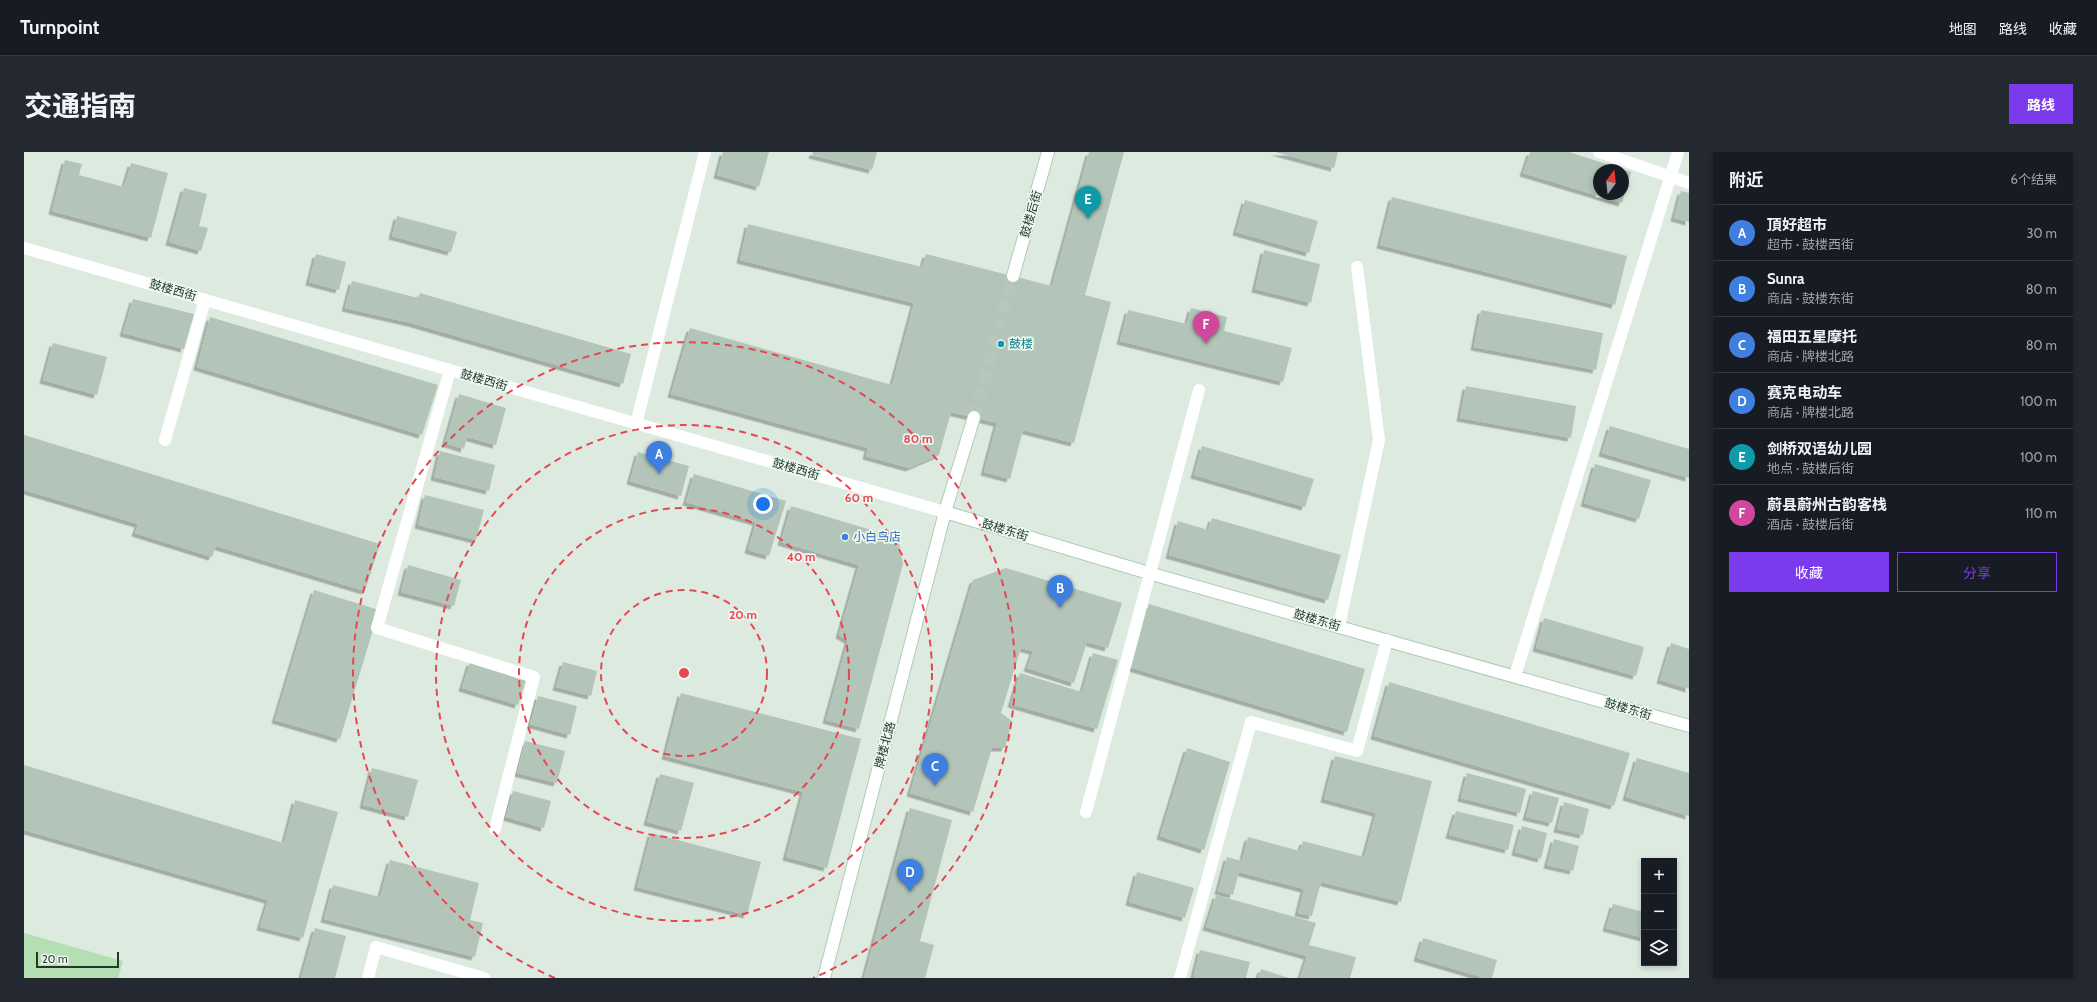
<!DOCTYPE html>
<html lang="zh">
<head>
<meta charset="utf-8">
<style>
  :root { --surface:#171b24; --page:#242831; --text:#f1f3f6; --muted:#9ea1a6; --line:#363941; --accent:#7c3aed }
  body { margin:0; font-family:Cabin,"Noto Sans SC",sans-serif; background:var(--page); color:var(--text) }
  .controls { position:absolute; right:12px; bottom:12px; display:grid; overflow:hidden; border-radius:0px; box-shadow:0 2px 6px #0003 }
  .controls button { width:36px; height:36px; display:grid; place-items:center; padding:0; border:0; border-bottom:1px solid var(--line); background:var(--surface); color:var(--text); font:20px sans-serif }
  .compass { position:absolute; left:1569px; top:12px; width:36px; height:36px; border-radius:50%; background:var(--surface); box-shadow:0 2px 6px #0003; rotate:15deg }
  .scale { position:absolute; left:12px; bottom:10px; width:83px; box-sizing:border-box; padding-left:4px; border:2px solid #1d3a2a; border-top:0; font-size:11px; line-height:14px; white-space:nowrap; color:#1d3a2a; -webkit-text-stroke:3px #edf7ef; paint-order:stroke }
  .you { position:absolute; left:739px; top:352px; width:14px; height:14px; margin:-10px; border:3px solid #fff; border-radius:50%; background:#1a73e8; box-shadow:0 0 0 6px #1a73e833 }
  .badge { display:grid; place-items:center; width:26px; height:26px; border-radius:50%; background:var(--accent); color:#fff; font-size:13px; font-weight:700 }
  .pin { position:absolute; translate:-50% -33px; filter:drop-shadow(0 1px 2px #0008) }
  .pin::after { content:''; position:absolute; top:21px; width:14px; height:12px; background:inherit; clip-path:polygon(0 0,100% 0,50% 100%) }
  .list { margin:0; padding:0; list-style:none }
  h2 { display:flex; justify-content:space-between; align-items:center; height:52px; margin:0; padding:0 16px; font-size:17px }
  h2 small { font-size:13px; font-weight:400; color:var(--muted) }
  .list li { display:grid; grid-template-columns:26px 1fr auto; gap:12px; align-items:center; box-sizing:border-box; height:56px; padding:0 16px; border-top:1px solid var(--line) }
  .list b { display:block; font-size:15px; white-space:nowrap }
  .list p { margin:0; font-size:13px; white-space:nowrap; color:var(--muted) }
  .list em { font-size:13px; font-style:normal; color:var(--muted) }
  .actions { display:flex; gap:8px; padding:12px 16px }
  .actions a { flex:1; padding:9px 0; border:1px solid var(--accent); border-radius:0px; text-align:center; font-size:14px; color:var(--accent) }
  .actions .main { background:var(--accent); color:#fff }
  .icon { flex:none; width:22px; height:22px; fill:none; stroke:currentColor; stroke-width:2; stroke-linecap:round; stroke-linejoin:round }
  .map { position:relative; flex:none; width:1665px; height:826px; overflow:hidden; border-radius:0px }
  header { display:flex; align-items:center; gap:24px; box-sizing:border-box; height:56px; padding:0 20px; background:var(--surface); border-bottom:1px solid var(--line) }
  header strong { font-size:19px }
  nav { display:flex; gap:22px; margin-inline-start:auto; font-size:14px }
  .intro { display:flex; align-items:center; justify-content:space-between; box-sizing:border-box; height:96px; padding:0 24px }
  h1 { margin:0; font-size:28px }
  .button { padding:10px 18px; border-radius:0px; background:var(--accent); color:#fff; font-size:14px; font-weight:700 }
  main { display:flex; gap:24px; padding:0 24px }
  aside { flex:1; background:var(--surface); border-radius:0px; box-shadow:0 2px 6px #0003 }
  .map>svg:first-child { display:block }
  .green { fill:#b5deb3 }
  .building { fill:#b2c5b8; fill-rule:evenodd; filter:url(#shadow) }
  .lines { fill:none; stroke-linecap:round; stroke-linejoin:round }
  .secondary-tunnel { stroke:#b7c7bc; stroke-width:12; stroke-dasharray:12 6; stroke-linecap:butt }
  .secondary-casing { stroke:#afcbb8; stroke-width:14 }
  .service { stroke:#fff; stroke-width:12 }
  .minor { stroke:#fff; stroke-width:12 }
  .secondary { stroke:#fff; stroke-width:12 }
  .ring { fill:none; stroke:#e74750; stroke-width:2; stroke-dasharray:7 5 }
  .culture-dot { fill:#0f9aa8; stroke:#edf7ef; stroke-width:1.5 }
  .shop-dot { fill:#3f7fe0; stroke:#edf7ef; stroke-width:1.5 }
  .labels { text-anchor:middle; stroke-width:3.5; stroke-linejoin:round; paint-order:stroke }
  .street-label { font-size:12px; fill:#1d3a2a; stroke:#edf7ef }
  .culture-label { font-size:12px; fill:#0d838f; stroke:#edf7ef; text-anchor:start }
  .shop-label { font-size:12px; fill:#366cbe; stroke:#edf7ef; text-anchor:start }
  .centre { fill:#e74750; stroke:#edf7ef; stroke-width:2 }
  .ring-label { font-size:12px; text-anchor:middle; font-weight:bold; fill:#e74750; stroke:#edf7ef; stroke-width:3.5; stroke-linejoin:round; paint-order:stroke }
</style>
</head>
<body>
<header>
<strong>Turnpoint</strong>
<nav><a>地图</a><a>路线</a><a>收藏</a></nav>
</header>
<div class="intro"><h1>交通指南</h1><a class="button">路线</a></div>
<main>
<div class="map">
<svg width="1665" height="826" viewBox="0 0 1665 826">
  <defs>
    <filter id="shadow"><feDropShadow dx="-3.5" dy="3.5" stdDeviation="0" flood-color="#0004"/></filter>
  </defs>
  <rect width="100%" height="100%" fill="#ddeae0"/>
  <polygon class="green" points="0,781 99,809 94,826 0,826"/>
  <g class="building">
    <polygon points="699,0 745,0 735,35 693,23"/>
    <polygon points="789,0 853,0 848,18 788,3"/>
    <polygon points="1065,0 1100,0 1061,143 1087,150 1050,291 999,278 986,327 960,320 973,271 927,260 915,303 885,316 842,304 844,296 647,242 666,176 868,233 890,151 716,108 724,72 898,115 902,102 1028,134"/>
    <polygon points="1251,0 1314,0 1310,16"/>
    <path d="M1506,0H1545L1607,20L1598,51L1499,21ZM1575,18H1599V42H1575Z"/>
    <polygon points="41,8 58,12 55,23 100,35 107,11 144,21 127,86 28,59"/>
    <polygon points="160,36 183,42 175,74 184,76 177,99 145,90"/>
    <polygon points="1657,39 1665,41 1665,70 1650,66"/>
    <polygon points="1368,45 1603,104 1591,153 1356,93"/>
    <polygon points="1221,48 1294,69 1285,101 1212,80"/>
    <polygon points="373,64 433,80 427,100 368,84"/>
    <polygon points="1240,98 1296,112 1287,151 1231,137"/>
    <polygon points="292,102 322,110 315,138 285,130"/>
    <polygon points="328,129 394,146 396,141 607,202 599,232 387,171 321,156"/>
    <polygon points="109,147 170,162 160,197 99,181"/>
    <polygon points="1167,156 1203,165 1200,179 1268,196 1259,230 1096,189 1104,158 1163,172"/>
    <polygon points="1457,158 1579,181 1572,218 1450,195"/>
    <polygon points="186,165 414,233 398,283 173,215"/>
    <polygon points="29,191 83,205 73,243 19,228"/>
    <polygon points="1442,234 1552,254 1547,286 1436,266"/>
    <polygon points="435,242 482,256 472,293 443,285 440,297 421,291"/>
    <polygon points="1586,274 1665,297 1665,326 1578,301"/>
    <polygon points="0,283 356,392 341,439 192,394 188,405 111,381 114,372 0,338"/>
    <polygon points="1178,294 1290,327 1281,355 1170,323"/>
    <polygon points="416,299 471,313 465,339 410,325"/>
    <polygon points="614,300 665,314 657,344 606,329"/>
    <polygon points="1571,312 1627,328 1615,367 1560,351"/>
    <polygon points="670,322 762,349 745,404 724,398 732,370 662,350"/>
    <polygon points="401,343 460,358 452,388 394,373"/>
    <polygon points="767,354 874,386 879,412 835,577 802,568 824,488 815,483 835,413 757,390"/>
    <polygon points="1188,366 1317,403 1304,448 1145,403 1154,369 1184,378"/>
    <polygon points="384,413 437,428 430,454 377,440"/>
    <polygon points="982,416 1098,451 1084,496 1063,490 1050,531 1003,516 1009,499 997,496 977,561 988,569 981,596 968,596 949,660 886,641 949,428"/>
    <polygon points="290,438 355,458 316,587 251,568"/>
    <polygon points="1125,452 1341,517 1323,580 1105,515"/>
    <polygon points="1520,466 1620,495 1612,524 1512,496"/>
    <polygon points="1647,491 1665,497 1665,537 1636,528"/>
    <polygon points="1069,501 1094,508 1073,577 987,552 996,521 1058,540"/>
    <polygon points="446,510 502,527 494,553 438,536"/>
    <polygon points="539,510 573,519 567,544 532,535"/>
    <polygon points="1365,530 1606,601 1590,654 1350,584"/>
    <polygon points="657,541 837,587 803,716 762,705 779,640 641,604"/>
    <polygon points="514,544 553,554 546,583 506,572"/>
    <polygon points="501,589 541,599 533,631 493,621"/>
    <polygon points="1163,596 1206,610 1180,698 1136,684"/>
    <polygon points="1311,604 1408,629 1377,750 1297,730 1288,764 1274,761 1280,737 1215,720 1209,743 1194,739 1203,705 1218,709 1224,685 1276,699 1279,689 1340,705 1352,661 1300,647"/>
    <polygon points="1613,606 1665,621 1665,664 1602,645"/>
    <polygon points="0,613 260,691 271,648 314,660 279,786 236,775 244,748 0,678"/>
    <polygon points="348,616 394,628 384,665 339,653"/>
    <polygon points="1443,621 1502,637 1496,661 1437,646"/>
    <polygon points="636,622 670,631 657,679 623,670"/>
    <polygon points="489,639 527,649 520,676 482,665"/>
    <polygon points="1509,639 1535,646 1528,671 1502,665"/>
    <polygon points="1540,650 1565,657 1559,683 1533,677"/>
    <polygon points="886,656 928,668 896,789 910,793 901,826 840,826"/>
    <polygon points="1432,659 1490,673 1484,698 1425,683"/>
    <polygon points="1498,674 1523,681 1517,707 1491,700"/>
    <polygon points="627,681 737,710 723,763 613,735"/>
    <polygon points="1530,687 1555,694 1549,719 1523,713"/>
    <polygon points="366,708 455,731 446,768 459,771 451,805 300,767 309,733 356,745"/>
    <polygon points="1113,720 1170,736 1161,766 1105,750"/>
    <polygon points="1192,743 1292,771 1285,793 1332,805 1326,826 1276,826 1283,804 1182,775"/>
    <polygon points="1589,752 1620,760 1620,786 1582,776"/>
    <polygon points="291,776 322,784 311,826 277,826"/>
    <polygon points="1399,786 1473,808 1468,826 1461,826 1393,806"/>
    <polygon points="1176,798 1226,810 1222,826 1169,826"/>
    <polygon points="1237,817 1265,826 1234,826"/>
  </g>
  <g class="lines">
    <polyline class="secondary-tunnel" points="950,265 989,124"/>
    <defs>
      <g id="secondary">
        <polyline points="989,124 1024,0"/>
        <polyline points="921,360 1128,422 1665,574"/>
        <polyline points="800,826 921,360 950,265"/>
      </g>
    </defs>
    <use href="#secondary" class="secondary-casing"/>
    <g class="service">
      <polyline points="612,272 681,0"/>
      <polyline points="1315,474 1355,288 1333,115"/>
      <polyline points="1062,660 1175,238"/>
      <polyline points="344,826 352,795 460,826"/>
    </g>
    <g class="minor">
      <polyline points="1575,0 1665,31"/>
      <polyline points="0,96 921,360"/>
      <polyline points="426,218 353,476 510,525 471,677"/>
      <polyline points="141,288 181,148"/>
      <polyline points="1491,524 1654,0"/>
      <polyline points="1156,826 1227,570 1333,599 1363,488"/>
    </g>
    <use href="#secondary" class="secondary"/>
  </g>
  <g class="ring">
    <circle cx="660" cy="521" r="83"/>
    <circle cx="660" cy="521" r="165"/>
    <circle cx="660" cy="521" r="248"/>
    <path d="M531 826A331 331 0 1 1 789 826"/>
  </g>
  <circle class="culture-dot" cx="977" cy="192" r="4"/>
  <circle class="shop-dot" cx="821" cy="385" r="4"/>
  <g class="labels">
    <g class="street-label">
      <text transform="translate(1007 62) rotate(-74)" y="4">鼓楼后街</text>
      <text transform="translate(149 138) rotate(16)" y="4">鼓楼西街</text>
      <text transform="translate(460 228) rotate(16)" y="4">鼓楼西街</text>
      <text transform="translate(772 317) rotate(16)" y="4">鼓楼西街</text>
      <text transform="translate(981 378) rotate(17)" y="4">鼓楼东街</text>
      <text transform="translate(1293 468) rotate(16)" y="4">鼓楼东街</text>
      <text transform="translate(1604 557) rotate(16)" y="4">鼓楼东街</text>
      <text transform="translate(861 593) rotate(-75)" y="4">牌楼北路</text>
    </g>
    <g class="culture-label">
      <text x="985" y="196">鼓楼</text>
    </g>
    <g class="shop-label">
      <text x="829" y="389">小白鸟店</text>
    </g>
  </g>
  <circle cx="660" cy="521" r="6" class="centre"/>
  <g class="ring-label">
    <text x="894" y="291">80 m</text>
    <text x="835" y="350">60 m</text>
    <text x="777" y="409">40 m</text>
    <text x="719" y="467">20 m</text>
  </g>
</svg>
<div class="controls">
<button>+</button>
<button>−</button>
<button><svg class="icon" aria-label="layers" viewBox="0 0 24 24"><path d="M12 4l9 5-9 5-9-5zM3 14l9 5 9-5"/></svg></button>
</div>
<svg class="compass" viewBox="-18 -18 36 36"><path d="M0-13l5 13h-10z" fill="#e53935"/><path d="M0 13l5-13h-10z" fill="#9ea1a6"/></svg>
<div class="scale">20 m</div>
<div class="you"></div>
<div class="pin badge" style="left:635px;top:322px;background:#3f7fe0">A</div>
<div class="pin badge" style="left:1036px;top:456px;background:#3f7fe0">B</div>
<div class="pin badge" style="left:911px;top:634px;background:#3f7fe0">C</div>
<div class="pin badge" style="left:886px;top:740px;background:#3f7fe0">D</div>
<div class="pin badge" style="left:1064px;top:67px;background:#0f9aa8">E</div>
<div class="pin badge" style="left:1182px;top:192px;background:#d1479c">F</div>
</div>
<aside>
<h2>附近<small>6个结果</small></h2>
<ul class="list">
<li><span class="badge" style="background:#3f7fe0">A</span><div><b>頂好超市</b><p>超市 · 鼓楼西街</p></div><em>30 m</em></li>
<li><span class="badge" style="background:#3f7fe0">B</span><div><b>Sunra</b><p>商店 · 鼓楼东街</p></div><em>80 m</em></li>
<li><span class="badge" style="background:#3f7fe0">C</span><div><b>福田五星摩托</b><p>商店 · 牌楼北路</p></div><em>80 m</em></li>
<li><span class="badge" style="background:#3f7fe0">D</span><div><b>赛克电动车</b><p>商店 · 牌楼北路</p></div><em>100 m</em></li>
<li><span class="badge" style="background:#0f9aa8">E</span><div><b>剑桥双语幼儿园</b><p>地点 · 鼓楼后街</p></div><em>100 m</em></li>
<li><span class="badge" style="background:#d1479c">F</span><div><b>蔚县蔚州古韵客栈</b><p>酒店 · 鼓楼后街</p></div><em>110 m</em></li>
</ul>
<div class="actions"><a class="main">收藏</a><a>分享</a></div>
</aside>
</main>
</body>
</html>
